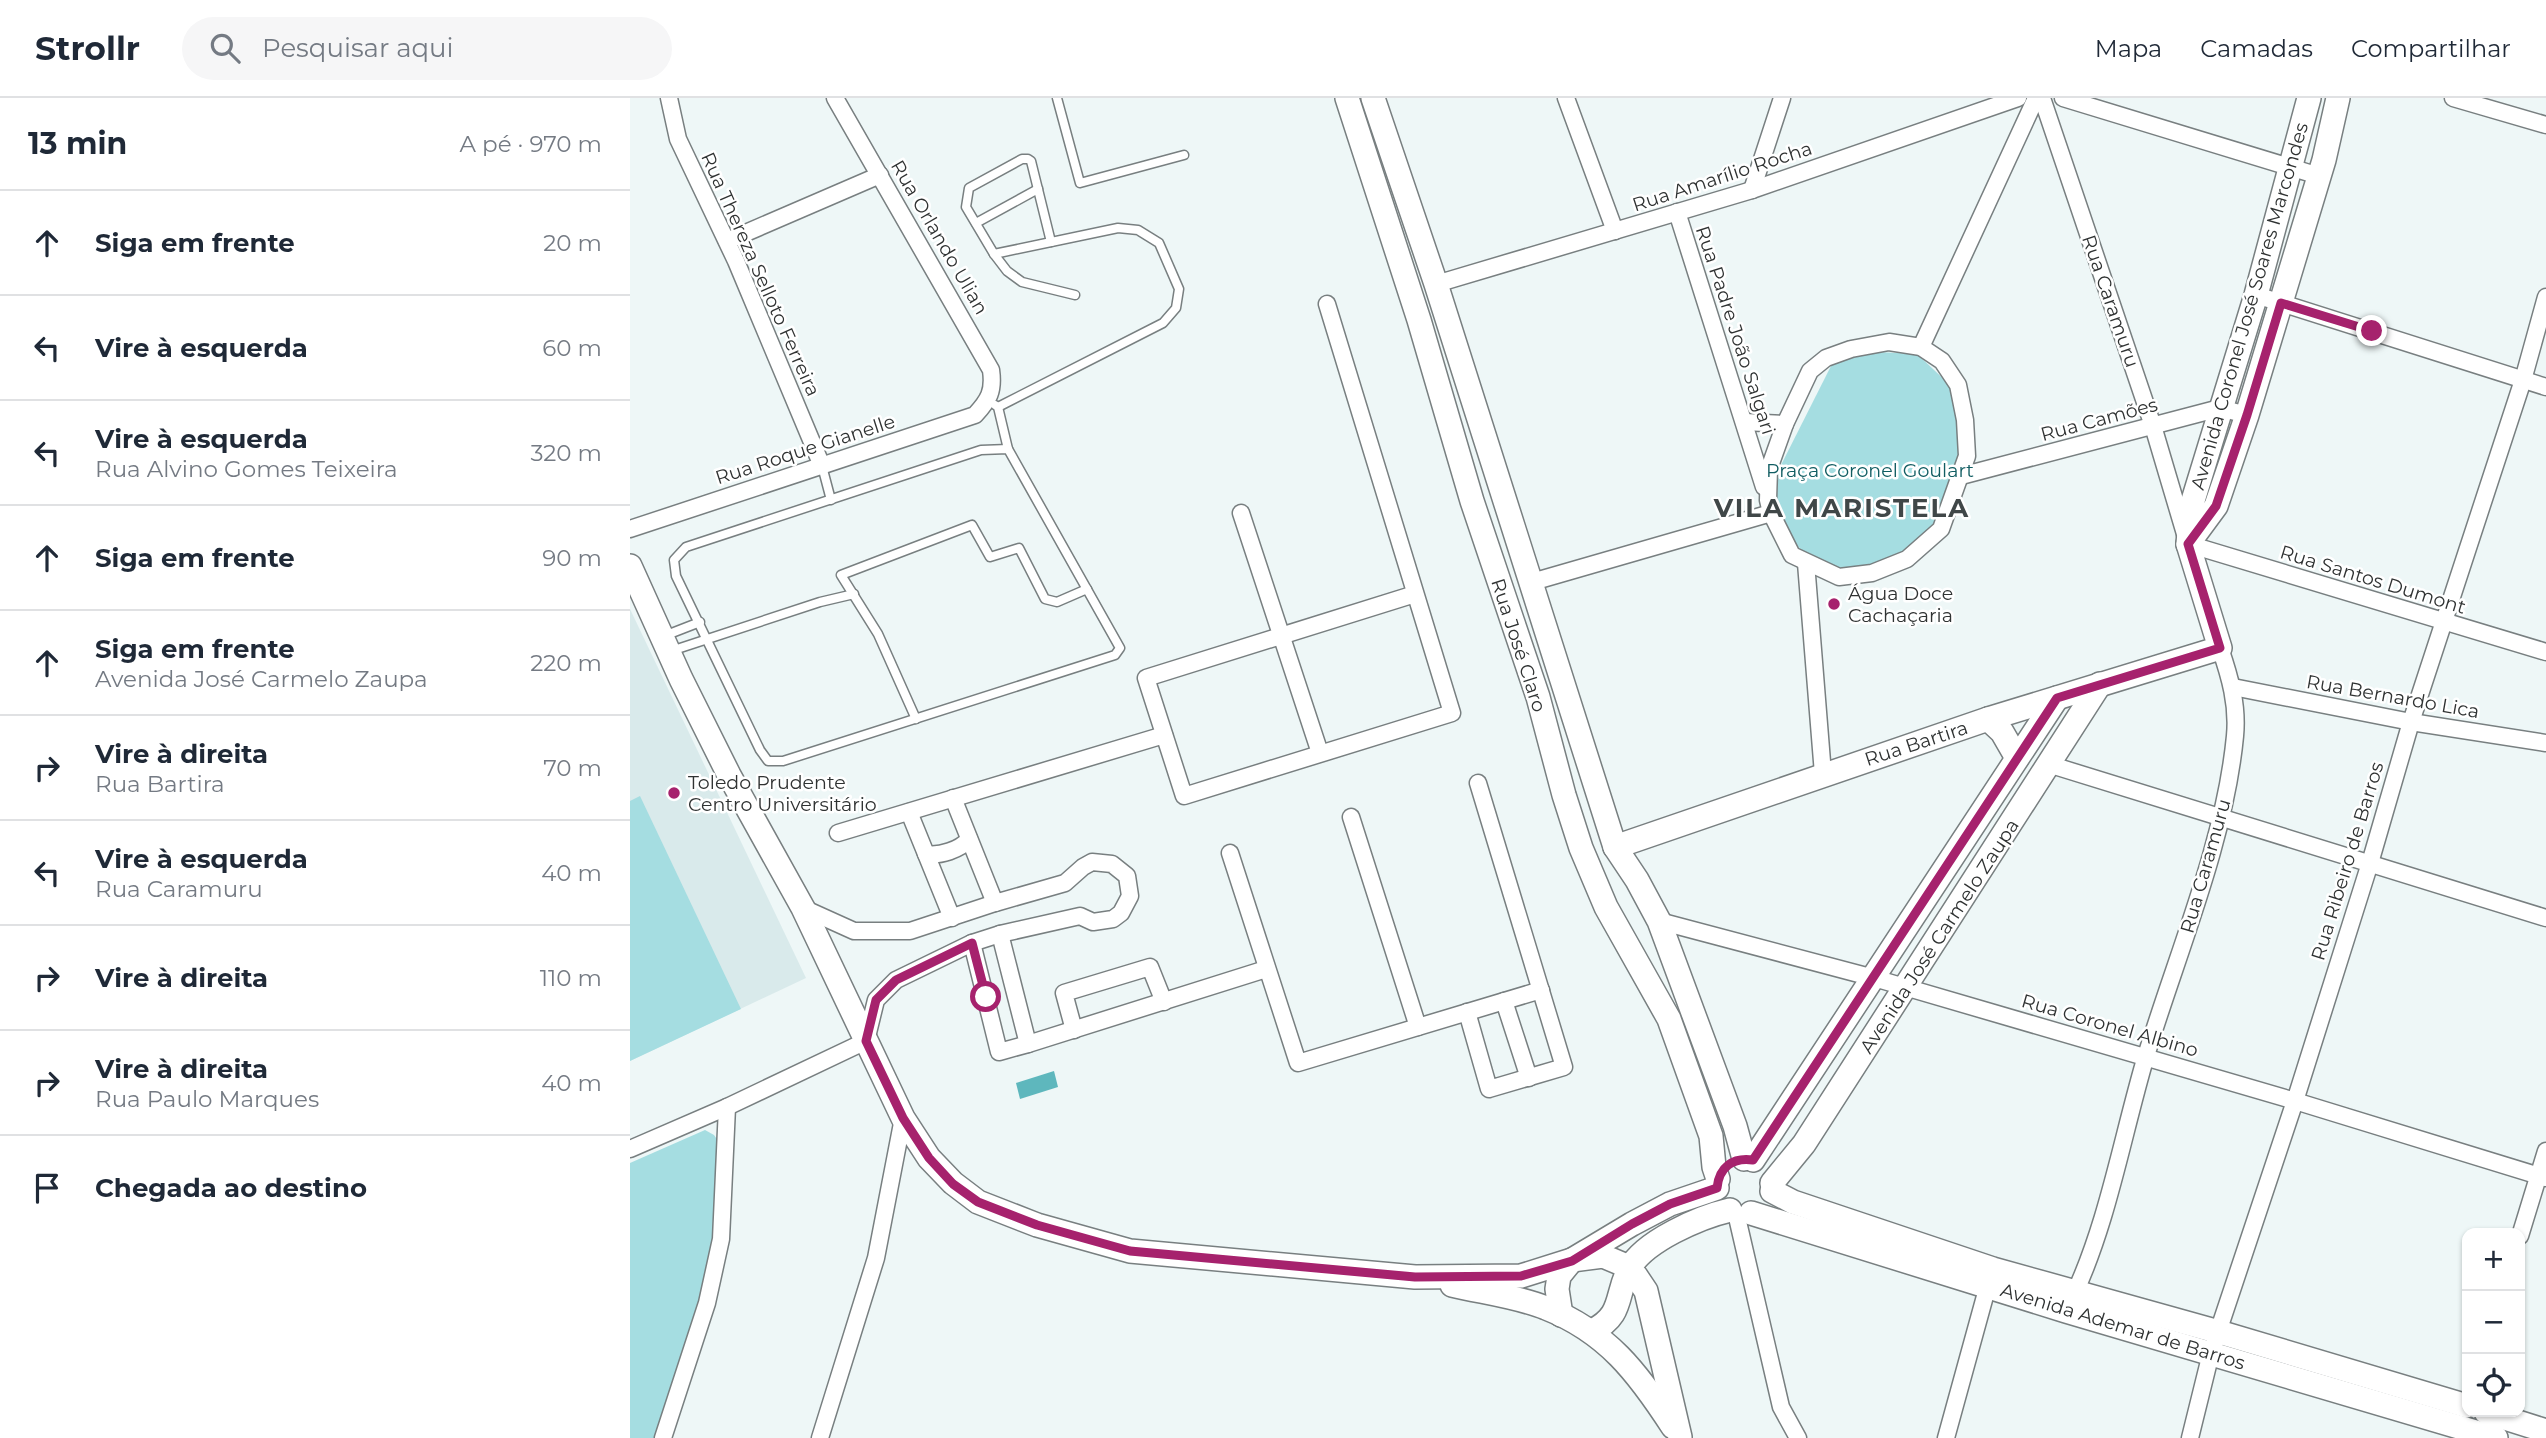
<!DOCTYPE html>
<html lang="pt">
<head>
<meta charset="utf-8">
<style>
  :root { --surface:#fff; --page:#f6f6f7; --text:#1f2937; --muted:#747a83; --line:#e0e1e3 }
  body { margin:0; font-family:Montserrat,sans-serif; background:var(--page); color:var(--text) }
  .controls { position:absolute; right:21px; bottom:21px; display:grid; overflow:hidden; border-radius:14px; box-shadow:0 2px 5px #0004 }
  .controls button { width:63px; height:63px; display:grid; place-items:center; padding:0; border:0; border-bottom:2px solid var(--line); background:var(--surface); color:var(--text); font:35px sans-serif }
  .stop { position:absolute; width:21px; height:21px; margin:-16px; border:5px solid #a6226d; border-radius:50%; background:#fff }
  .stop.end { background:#a6226d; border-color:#fff; box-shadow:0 2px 7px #0008 }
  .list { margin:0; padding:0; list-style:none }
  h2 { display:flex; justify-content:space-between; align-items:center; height:91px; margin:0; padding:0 28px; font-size:30px }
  h2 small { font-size:23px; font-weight:400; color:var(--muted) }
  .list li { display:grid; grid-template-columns:46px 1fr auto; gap:21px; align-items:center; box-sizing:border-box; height:105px; padding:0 28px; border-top:2px solid var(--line) }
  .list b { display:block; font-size:26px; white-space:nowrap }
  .list p { margin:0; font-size:23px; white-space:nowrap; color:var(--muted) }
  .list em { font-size:23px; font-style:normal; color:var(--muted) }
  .icon { flex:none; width:38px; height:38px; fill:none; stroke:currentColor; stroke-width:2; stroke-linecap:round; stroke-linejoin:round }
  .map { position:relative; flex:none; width:1916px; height:1340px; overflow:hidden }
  header { display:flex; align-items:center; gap:42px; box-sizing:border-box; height:98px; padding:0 35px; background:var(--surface); border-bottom:2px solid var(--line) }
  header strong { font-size:33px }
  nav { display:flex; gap:38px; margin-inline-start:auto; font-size:24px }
  .search { width:490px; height:63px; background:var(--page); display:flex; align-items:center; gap:18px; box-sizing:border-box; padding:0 24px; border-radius:38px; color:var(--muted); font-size:26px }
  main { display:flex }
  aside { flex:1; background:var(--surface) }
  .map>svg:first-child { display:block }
  .built { fill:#d9eaeb }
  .green { fill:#a5dde1 }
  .water { fill:#5eb7bd }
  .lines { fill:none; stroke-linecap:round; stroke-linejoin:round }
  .lane-casing { stroke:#787f80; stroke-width:11 }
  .street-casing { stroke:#787f80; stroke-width:19 }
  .secondary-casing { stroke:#787f80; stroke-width:26 }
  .lane { stroke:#fff; stroke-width:8 }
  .street { stroke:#fff; stroke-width:16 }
  .secondary { stroke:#fff; stroke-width:23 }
  .route { stroke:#a6226d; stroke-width:9 }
  .poi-dot { fill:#a6226d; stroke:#fff; stroke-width:2.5 }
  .labels { text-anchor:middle; stroke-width:5; stroke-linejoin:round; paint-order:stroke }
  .street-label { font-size:19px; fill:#2f3232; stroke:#fff }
  .park-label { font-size:19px; fill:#115d62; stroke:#fff }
  .poi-label { font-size:19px; fill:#2f3232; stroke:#fff; text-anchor:start }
  .district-label { font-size:26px; font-weight:bold; letter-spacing:2px; fill:#404748; stroke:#fff }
</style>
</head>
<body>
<header>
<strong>Strollr</strong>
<div class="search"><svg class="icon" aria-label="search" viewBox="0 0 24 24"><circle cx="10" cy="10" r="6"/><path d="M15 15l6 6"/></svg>Pesquisar aqui</div>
<nav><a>Mapa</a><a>Camadas</a><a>Compartilhar</a></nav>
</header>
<main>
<aside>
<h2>13 min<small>A pé · 970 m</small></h2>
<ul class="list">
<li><svg class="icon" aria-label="ahead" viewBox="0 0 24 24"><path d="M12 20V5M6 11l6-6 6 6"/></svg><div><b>Siga em frente</b></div><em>20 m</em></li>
<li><svg class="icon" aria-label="left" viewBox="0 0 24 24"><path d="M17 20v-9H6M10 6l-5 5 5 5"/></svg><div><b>Vire à esquerda</b></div><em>60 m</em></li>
<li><svg class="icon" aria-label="left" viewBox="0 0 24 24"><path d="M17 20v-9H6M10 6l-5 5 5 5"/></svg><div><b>Vire à esquerda</b><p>Rua Alvino Gomes Teixeira</p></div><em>320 m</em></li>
<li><svg class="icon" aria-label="ahead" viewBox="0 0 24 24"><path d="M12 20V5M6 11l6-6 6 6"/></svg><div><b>Siga em frente</b></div><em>90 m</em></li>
<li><svg class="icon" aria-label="ahead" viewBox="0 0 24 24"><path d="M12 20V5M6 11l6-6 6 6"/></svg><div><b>Siga em frente</b><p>Avenida José Carmelo Zaupa</p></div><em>220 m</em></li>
<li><svg class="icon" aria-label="right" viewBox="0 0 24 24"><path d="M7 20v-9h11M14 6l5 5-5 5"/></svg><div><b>Vire à direita</b><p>Rua Bartira</p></div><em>70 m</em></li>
<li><svg class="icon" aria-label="left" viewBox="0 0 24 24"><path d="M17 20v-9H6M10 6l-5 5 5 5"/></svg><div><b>Vire à esquerda</b><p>Rua Caramuru</p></div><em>40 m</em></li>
<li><svg class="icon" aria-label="right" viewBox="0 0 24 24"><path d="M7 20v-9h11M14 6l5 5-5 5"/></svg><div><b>Vire à direita</b></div><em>110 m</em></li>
<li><svg class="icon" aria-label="right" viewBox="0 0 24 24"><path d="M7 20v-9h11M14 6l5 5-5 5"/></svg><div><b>Vire à direita</b><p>Rua Paulo Marques</p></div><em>40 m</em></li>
<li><svg class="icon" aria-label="arrive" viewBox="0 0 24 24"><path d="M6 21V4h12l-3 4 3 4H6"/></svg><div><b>Chegada ao destino</b></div></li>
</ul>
</aside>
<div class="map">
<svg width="1916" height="1340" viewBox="0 0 1916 1340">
  <rect width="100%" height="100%" fill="#eef7f7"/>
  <polygon class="built" points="0,511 176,880 0,963"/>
  <g class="green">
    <polygon points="1248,254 1287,256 1319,286 1329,325 1332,357 1307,427 1273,454 1241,468 1207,472 1180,459 1165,446 1155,430 1146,405 1149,371 1203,264"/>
    <polygon points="10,698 111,911 0,963 0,703"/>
    <polygon points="75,1032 84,1037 91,1047 84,1142 74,1186 26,1340 0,1340 0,1065"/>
  </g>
  <polygon class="water" points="424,973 428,989 390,1001 386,985"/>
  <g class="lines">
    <defs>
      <g id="lane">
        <polyline points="427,0 450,85 554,57"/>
        <polyline points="346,125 408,91"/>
        <polyline points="421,144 401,63 398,61 392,61 339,90 336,109 364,156 377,173 392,184 445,197"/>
        <polyline points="364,156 488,130 508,132 529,145 549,191 546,210 533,225 368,309"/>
        <polyline points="365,307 368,309 378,351"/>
        <polygon points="378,351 490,550 485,557 153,663 138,663 130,652 46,478 44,462 56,449 351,352"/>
        <polyline points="192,368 201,402"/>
        <polyline points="34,538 70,524"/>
        <polyline points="41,553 190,504 224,496"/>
        <polyline points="286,621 248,536 211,477 342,427 360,459 389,450 415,501 427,504 457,491"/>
      </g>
      <g id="street">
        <polyline points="39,0 48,41 106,163 192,368"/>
        <polyline points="936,0 985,133"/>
        <polyline points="1412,0 1523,328 1558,446 1916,554"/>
        <polyline points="1433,0 1689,78"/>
        <polyline points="1823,0 1916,27"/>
        <polyline points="1122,92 1152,0"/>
        <polyline points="1047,114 1134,389"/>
        <polyline points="97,143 250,77"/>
        <polyline points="806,186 1122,92 1388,0"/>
        <polyline points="1626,197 1916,289"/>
        <polyline points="697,206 822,615 554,698 516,580 785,496"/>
        <polygon points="1259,244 1291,249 1312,263 1328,287 1335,322 1337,358 1311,431 1277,461 1242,475 1209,479 1162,457 1141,415 1138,402 1139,371 1155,326 1180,273 1196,260 1221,251"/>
        <polyline points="1291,249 1406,0"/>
        <polyline points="1114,324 1155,326"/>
        <polyline points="1331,378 1590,310 1617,317"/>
        <polyline points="611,415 690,655"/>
        <path d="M0,431L345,317C359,302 364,293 361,272L205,0"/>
        <polyline points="1176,465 1193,676"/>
        <polyline points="902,484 1141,415"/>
        <polyline points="1603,589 1781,624 1916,645"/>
        <polyline points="1418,666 1916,820"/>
        <polyline points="323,700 365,805"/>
        <polyline points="279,714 322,820"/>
        <polyline points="721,719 788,929"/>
        <polyline points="208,735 534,637"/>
        <polyline points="600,755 668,965 911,892"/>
        <path d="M296,756C310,758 330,752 339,741"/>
        <polyline points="1029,823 1244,880 1665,1003 1916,1080"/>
        <polyline points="342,845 369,954 398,946 370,836"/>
        <polyline points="874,903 899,980"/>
        <polyline points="837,914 859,991 934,969 848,685"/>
        <polyline points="444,932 434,895 520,869 534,904"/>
        <polyline points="398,946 636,871"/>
        <polyline points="0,1051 97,1009 236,943 246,902 266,882 342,845 370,836 450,818 463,824 483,821 491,815 500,798 497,778 482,766 462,764 453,769 435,785 365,805 280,833 224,833 173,810"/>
        <polyline points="1106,1115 1151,1309 1168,1340"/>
        <polyline points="1890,1138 1916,1053"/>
        <path d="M1442,1201C1478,1125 1492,1039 1516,958C1547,856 1595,744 1605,638C1608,607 1600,579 1590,550"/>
        <polyline points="33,1340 77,1205 91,1141 97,1009"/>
        <polyline points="190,1340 246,1160 273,1020"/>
        <polyline points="1316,1340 1360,1180"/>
        <polyline points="1560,1340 1581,1255 1665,1003 1740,765 1781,624 1893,282 1916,199"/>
      </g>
      <g id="secondary">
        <polyline points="717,0 789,222 842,403 908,599 934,697 951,750 976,809 1039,921 1081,1038 1084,1069 1088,1081"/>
        <polyline points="743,0 806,186 985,749 1007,782 1029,823 1105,1028 1114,1061"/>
        <polyline points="1558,446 1586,408 1617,317 1694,62 1708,0"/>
        <polyline points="0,468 51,581 99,677 173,810 273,1020 299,1060 323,1085 348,1104 407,1127 500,1153 785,1179 891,1178 942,1162 973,1158 992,1166 1006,1178 1016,1193 1050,1339"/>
        <polyline points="1358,621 1372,634 1387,660"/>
        <polyline points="985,749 1358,621 1590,550 1558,446 1561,409 1626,197 1679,0"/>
        <polyline points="1123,1062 1427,600"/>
        <polyline points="1142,1085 1174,1046 1470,586"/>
        <polyline points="1142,1093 1163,1104 1363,1171 1589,1234 1837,1308"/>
        <polyline points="1121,1115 1436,1213 1866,1340"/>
        <path d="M822,1187C851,1194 890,1199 916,1210C977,1234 1008,1275 1043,1329"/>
        <polyline points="931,1217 927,1191 929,1178 942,1162 1002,1126 1040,1106 1087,1090"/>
        <path d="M962,1233C994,1217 985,1198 999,1171C1014,1143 1070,1119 1100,1112"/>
        <polyline points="1856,1314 1916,1333"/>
      </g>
    </defs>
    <use href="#lane" class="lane-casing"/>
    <use href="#street" class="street-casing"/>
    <use href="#secondary" class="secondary-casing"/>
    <use href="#lane" class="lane"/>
    <use href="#street" class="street"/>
    <use href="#secondary" class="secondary"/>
  </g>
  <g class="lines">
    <path class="route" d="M356,899L342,845L266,882L246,902L236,943L273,1020L299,1060L323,1086L348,1104L407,1127L500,1153L785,1179L891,1178L942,1163L1002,1126L1040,1106L1087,1090C1089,1069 1103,1059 1123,1062L1427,600L1590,550L1558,446L1586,408L1617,317L1651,205L1742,233"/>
  </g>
  <g class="poi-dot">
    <circle cx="1204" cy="506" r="7"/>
    <circle cx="44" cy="695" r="7"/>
  </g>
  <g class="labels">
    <g class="street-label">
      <text transform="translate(1092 78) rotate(-18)" y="7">Rua Amarílio Rocha</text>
      <text transform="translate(310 139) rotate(60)" y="7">Rua Orlando Ulian</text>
      <text transform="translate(131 176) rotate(66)" y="7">Rua Thereza Selloto Ferreira</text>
      <text transform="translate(1481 203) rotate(71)" y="7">Rua Caramuru</text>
      <text transform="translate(1619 208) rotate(-74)" y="7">Avenida Coronel José Soares Marcondes</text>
      <text transform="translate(1106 232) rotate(72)" y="7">Rua Padre João Salgari</text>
      <text transform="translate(1469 321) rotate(-15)" y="7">Rua Camões</text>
      <text transform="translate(175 351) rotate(-18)" y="7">Rua Roque Gianelle</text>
      <text transform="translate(1743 481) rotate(17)" y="7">Rua Santos Dumont</text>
      <text transform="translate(889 547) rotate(72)" y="7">Rua José Claro</text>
      <text transform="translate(1763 598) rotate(10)" y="7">Rua Bernardo Lica</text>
      <text transform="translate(1286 645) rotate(-18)" y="7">Rua Bartira</text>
      <text transform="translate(1717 763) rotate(-73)" y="7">Rua Ribeiro de Barros</text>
      <text transform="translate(1575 768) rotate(-74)" y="7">Rua Caramuru</text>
      <text transform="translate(1309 838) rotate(-57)" y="7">Avenida José Carmelo Zaupa</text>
      <text transform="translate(1480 927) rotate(16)" y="7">Rua Coronel Albino</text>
      <text transform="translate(1493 1228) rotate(17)" y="7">Avenida Ademar de Barros</text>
    </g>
    <g class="park-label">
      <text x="1240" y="379">Praça Coronel Goulart</text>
    </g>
    <g class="poi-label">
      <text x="1218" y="502">Água Doce<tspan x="1218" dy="22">Cachaçaria</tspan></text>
      <text x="58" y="691">Toledo Prudente<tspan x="58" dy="22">Centro Universitário</tspan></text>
    </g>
    <g class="district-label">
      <text x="1212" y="419">VILA MARISTELA</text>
    </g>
  </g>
</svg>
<div class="controls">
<button>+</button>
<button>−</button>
<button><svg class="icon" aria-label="locate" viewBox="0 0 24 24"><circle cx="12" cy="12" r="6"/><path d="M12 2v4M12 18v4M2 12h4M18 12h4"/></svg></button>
</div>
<div class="stop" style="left:356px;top:899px"></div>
<div class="stop end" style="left:1742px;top:233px"></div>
</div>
</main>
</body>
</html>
